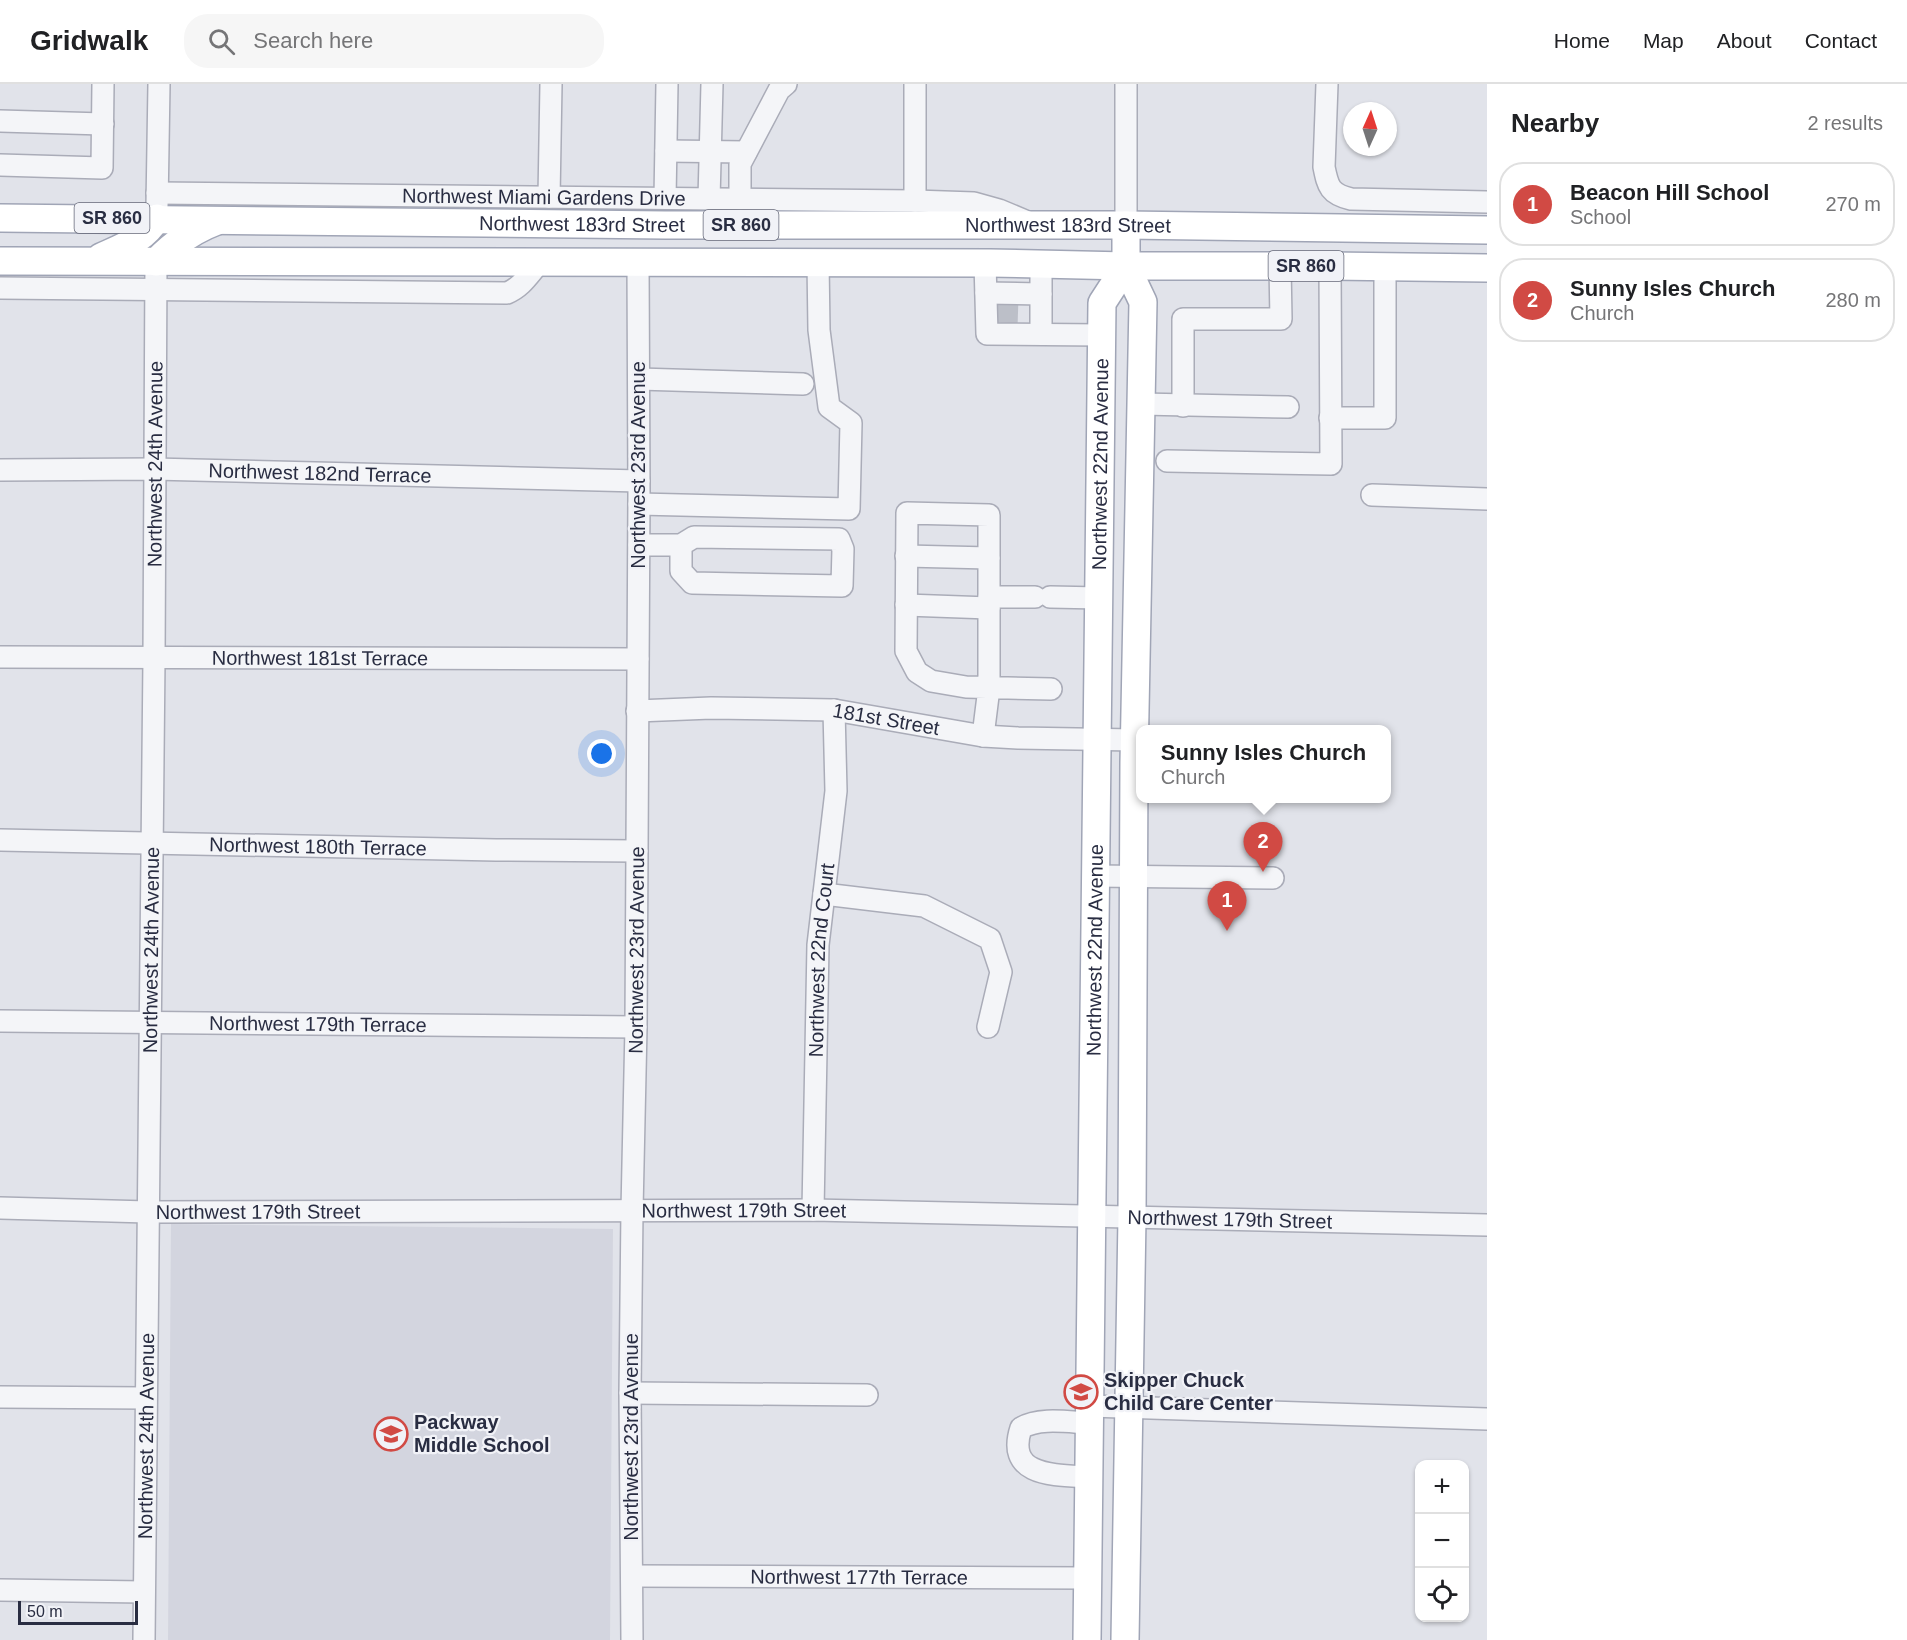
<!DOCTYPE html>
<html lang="en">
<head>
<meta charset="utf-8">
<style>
  :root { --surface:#fff; --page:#f6f6f6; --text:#202124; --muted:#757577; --line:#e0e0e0; --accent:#d14a44 }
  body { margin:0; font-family:Arial,sans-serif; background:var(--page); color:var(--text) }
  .controls { position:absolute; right:18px; bottom:18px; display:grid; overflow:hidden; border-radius:12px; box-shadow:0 2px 4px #0004 }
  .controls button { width:54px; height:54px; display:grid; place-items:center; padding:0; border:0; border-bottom:2px solid var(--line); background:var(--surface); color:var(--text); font:30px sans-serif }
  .compass { position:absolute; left:1343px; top:18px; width:54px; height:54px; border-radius:50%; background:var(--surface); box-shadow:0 2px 4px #0004; rotate:3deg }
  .scale { position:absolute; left:18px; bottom:15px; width:120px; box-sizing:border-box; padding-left:6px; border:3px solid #292d42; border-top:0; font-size:16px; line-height:21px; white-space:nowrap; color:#292d42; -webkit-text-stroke:4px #f1f2f7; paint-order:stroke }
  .you { position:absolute; left:602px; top:670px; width:21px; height:21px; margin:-15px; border:4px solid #fff; border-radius:50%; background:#1a73e8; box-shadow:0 0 0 9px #1a73e833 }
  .badge { display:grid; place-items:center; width:39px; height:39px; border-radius:50%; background:var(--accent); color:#fff; font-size:20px; font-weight:700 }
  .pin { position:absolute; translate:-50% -50px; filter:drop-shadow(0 2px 3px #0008) }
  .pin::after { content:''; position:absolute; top:32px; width:21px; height:18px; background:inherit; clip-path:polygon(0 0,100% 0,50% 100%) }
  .popup { position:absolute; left:1136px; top:641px; width:255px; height:78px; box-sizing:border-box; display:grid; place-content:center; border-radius:12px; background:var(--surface); filter:drop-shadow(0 2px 4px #0005); font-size:20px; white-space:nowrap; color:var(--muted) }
  .popup b { font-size:22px; color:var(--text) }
  .popup::after { content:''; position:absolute; left:50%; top:100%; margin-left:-12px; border:12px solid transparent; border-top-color:var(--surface) }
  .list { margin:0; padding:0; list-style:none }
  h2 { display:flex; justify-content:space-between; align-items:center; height:78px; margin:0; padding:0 24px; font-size:26px }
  h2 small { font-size:20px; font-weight:400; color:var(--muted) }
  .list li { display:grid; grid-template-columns:39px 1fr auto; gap:18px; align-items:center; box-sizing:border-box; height:84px; margin:0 12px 12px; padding:0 12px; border:2px solid var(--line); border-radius:24px }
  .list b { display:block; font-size:22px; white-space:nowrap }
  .list p { margin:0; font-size:20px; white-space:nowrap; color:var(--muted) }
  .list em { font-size:20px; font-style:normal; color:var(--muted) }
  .icon { flex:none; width:33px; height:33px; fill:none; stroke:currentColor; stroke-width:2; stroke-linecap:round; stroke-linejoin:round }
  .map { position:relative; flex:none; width:1487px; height:1556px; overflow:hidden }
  header { display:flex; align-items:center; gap:36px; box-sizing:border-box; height:84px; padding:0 30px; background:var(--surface); border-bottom:2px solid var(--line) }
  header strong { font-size:28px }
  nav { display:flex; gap:33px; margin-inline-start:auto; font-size:21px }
  .search { width:420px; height:54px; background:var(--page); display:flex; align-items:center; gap:15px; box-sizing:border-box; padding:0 21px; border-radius:24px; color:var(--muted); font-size:22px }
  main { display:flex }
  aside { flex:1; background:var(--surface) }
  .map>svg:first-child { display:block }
  .built { fill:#d3d5df }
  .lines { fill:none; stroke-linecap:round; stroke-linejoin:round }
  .minor-tunnel { stroke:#bcbfc8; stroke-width:21; stroke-dasharray:21 10; stroke-linecap:butt }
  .minor-casing { stroke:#aaacb8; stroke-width:24 }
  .major-casing { stroke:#a0a5b6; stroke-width:30 }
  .minor { stroke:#f4f5f8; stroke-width:21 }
  .major { stroke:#fff; stroke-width:27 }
  .labels { text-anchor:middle; stroke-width:4.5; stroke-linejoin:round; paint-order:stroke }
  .shield { fill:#f1f2f7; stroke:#656878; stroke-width:1.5 }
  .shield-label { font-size:18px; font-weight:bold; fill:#292d42 }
  .street-label { font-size:20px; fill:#292d42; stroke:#f1f2f7 }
  .poi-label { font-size:20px; font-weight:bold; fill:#292d42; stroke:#f1f2f7; text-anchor:start }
</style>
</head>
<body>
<header>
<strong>Gridwalk</strong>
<div class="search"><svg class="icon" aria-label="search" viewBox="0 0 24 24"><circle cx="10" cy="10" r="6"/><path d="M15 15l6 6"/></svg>Search here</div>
<nav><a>Home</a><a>Map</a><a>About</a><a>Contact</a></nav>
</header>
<main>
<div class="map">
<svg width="1487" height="1556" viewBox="0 0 1487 1556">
  <rect width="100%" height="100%" fill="#e1e3ea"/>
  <polygon class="built" points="171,1140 613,1145 610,1556 168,1556"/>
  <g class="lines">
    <polyline class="minor-tunnel" points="997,228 1026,229"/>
    <defs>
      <g id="minor">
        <path d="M1327,0L1324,83C1328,103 1330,110 1351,115L1487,118"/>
        <polyline points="0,37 103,40"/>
        <polyline points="666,67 746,68"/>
        <polyline points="0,81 102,84 103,0"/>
        <path id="s1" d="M157,109L915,117L974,119L999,126L1030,139"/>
        <polyline points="549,113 551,0"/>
        <polyline points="665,114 667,0"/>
        <polyline points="709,115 712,0"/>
        <polyline points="740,115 740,80 779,6 786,0"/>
        <polyline points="915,117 915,0"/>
        <polyline points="157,122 159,0"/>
        <polyline points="1126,141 1126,0"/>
        <polyline points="985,179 987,250 1101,251"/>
        <path d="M0,204L507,209C522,203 529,190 540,178"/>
        <polyline points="986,209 1041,210"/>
        <polyline points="1041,250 1041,179"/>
        <polyline points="639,295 803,300"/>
        <polyline points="1141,320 1288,323"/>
        <polyline points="1183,322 1183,235 1281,235 1280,182"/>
        <polyline points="1330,334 1385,334 1385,182"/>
        <polyline points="1167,377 1331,380 1330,182"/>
        <path id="s2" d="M0,386L154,385L639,397"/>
        <polyline points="1372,411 1487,415"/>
        <polyline points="639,420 849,425 851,339 829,323 819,246 818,178"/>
        <polyline points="639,461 681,461 694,453 839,455 843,465 842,502 692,499 681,487 681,461"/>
        <polyline points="906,472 989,474"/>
        <polyline points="989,513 1035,513"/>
        <polyline points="1050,513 1100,514"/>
        <polyline points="906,521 989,524"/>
        <path id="s3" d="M0,573L638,575"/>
        <path id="s4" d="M637,627L711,624L834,626L983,652L1018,654L1135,656"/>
        <polyline points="983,652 989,604 989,431 907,429 906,567 917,588 931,597 966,603 1051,605"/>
        <path id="s5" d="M0,756L496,766L637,767"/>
        <polyline points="1095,792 1273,794"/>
        <polyline points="824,810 924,822 990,855 1001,888 988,943"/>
        <path id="s6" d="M0,937L636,943"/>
        <path id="s7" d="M0,1124L148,1128L813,1126L1487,1141"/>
        <path id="s8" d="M813,1126L818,861L836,707L834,626"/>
        <polyline points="630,1309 867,1311"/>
        <polyline points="0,1313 145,1314"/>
        <polyline points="1090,1322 1487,1335"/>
        <path d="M1089,1393C1055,1391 1005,1393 1021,1344C1039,1333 1068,1338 1089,1339"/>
        <path id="s9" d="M633,1492L1088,1494"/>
        <polyline points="0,1506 144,1508"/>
        <path id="s10" d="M144,1556L154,575L156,178"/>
        <path id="s11" d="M632,1556L630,1309L632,1126L636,943L639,411L638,177"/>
      </g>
      <g id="major">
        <path id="s12" d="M0,134L665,141H1126L1487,146"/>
        <path d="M101,173C123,163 144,156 157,134"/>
        <polyline points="0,177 990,179 1126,182 1330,182 1487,184"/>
        <path d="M156,178C173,160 193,146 217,137"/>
        <path id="s13" d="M1087,1556L1102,219L1126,182"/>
        <polyline points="1125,1556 1132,1133 1134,678 1143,218 1126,182 1126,141"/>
      </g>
    </defs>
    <use href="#minor" class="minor-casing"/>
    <use href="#major" class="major-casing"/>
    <use href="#minor" class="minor"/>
    <use href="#major" class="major"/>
  </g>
  <defs>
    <symbol id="school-ring" viewBox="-11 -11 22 22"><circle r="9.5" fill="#f1f2f7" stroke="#d14a44" stroke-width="1.5"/><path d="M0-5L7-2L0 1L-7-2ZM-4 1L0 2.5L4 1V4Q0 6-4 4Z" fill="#d14a44"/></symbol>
  </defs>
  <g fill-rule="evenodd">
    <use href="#school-ring" x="1062" y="1289" width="38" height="38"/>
    <use href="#school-ring" x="372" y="1331" width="38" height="38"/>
  </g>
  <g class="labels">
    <g class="shield">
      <rect x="74.5" y="119" width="75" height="30" rx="4.5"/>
      <rect x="703.5" y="126" width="75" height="30" rx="4.5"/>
      <rect x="1268.5" y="167" width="75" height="30" rx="4.5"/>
    </g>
    <g class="shield-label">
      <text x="112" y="140">SR 860</text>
      <text x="741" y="147">SR 860</text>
      <text x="1306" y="188">SR 860</text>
    </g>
    <g class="street-label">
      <text dy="7" stroke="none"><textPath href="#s1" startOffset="387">Northwest Miami Gardens Drive</textPath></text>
      <text dy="7" stroke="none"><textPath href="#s12" startOffset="582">Northwest 183rd Street</textPath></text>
      <text dy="7" stroke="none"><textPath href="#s12" startOffset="1068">Northwest 183rd Street</textPath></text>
      <text dy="7" stroke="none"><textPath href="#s13" startOffset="1176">Northwest 22nd Avenue</textPath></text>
      <text dy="7" stroke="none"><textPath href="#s10" startOffset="1176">Northwest 24th Avenue</textPath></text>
      <text transform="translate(638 381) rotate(-90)" y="7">Northwest 23rd Avenue</text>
      <text dy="7" stroke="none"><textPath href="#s2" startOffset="320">Northwest 182nd Terrace</textPath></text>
      <text dy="7" stroke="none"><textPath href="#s3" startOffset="320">Northwest 181st Terrace</textPath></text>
      <text dy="7" stroke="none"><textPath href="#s4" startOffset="250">181st Street</textPath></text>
      <text dy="7" stroke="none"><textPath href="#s5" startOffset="318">Northwest 180th Terrace</textPath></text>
      <text dy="7" stroke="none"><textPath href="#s13" startOffset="690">Northwest 22nd Avenue</textPath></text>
      <text dy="7" stroke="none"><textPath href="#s10" startOffset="690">Northwest 24th Avenue</textPath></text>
      <text dy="7" stroke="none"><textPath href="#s11" startOffset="690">Northwest 23rd Avenue</textPath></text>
      <text dy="7" stroke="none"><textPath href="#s8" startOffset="250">Northwest 22nd Court</textPath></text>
      <text dy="7" stroke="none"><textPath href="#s6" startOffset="318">Northwest 179th Terrace</textPath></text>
      <text dy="7" stroke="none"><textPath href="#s7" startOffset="744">Northwest 179th Street</textPath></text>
      <text dy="7" stroke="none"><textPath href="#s7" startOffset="258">Northwest 179th Street</textPath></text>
      <text dy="7" stroke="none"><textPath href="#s7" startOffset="1230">Northwest 179th Street</textPath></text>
      <text dy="7" stroke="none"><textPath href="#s10" startOffset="204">Northwest 24th Avenue</textPath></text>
      <text transform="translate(631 1353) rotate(-90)" y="7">Northwest 23rd Avenue</text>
      <text dy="7" stroke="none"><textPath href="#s9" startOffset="226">Northwest 177th Terrace</textPath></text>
    </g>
    <g class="poi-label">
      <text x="1104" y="1303">Skipper Chuck<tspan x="1104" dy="23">Child Care Center</tspan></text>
      <text x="414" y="1345">Packway<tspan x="414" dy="23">Middle School</tspan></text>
    </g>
  </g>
</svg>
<div class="controls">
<button>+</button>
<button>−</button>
<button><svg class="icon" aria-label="locate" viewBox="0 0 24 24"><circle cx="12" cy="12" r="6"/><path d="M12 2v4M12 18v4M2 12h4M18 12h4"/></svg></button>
</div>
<svg class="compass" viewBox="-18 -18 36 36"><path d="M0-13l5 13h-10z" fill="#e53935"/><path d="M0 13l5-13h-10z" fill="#757577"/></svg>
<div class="scale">50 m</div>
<div class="you"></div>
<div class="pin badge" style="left:1227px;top:847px">1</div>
<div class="pin badge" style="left:1263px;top:788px">2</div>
<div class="popup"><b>Sunny Isles Church</b>Church</div>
</div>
<aside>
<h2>Nearby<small>2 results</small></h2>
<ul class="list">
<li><span class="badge">1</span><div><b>Beacon Hill School</b><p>School</p></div><em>270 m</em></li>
<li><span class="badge">2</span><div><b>Sunny Isles Church</b><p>Church</p></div><em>280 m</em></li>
</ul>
</aside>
</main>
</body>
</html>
